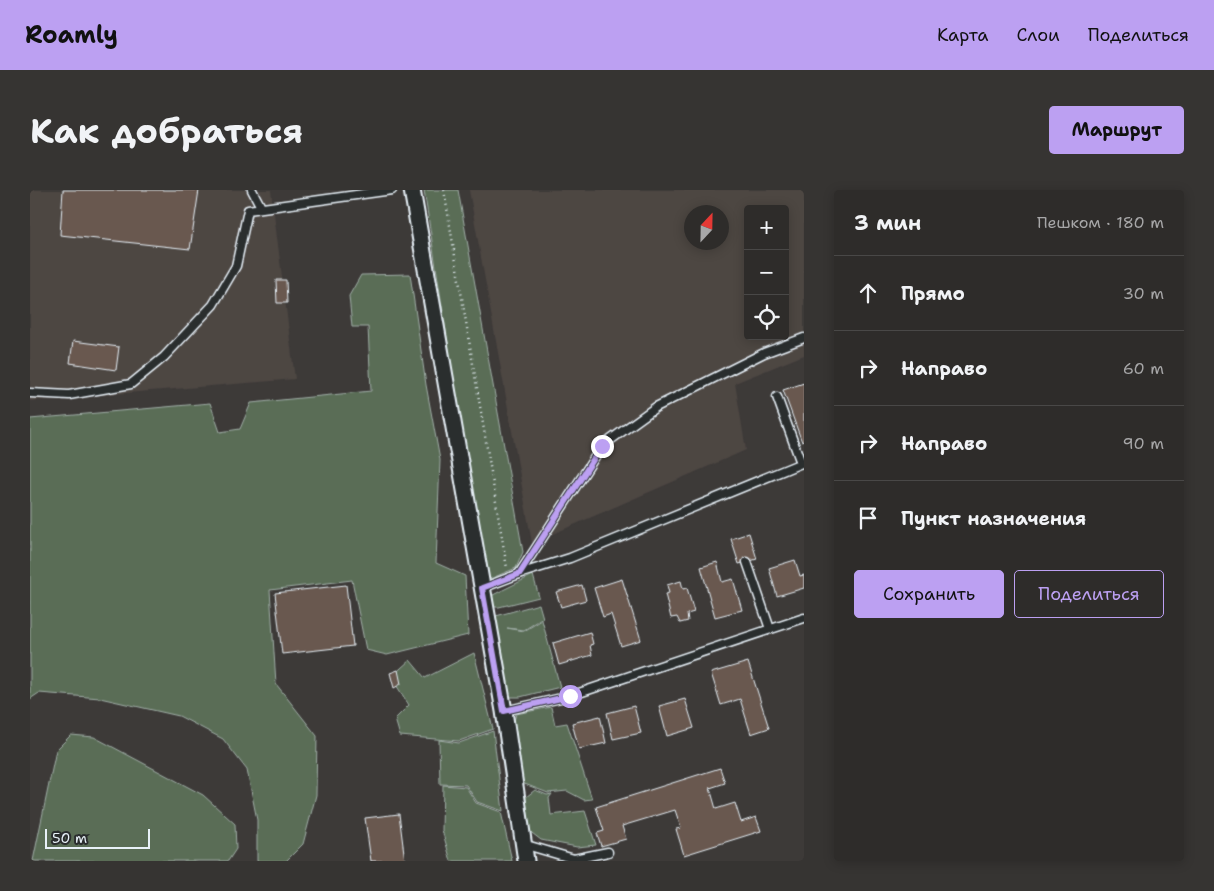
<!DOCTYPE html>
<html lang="ru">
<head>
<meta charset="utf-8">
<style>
  :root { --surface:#2e2c2a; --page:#363432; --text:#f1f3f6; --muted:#a7a7a8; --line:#494847; --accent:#bca0f2 }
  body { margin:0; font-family:"Shantell Sans",sans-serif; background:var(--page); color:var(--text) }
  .controls { position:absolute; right:15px; top:15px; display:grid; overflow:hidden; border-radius:5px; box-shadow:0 2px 12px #0003 }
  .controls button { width:45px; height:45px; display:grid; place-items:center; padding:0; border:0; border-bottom:1px solid var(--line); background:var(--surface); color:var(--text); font:25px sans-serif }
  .compass { position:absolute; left:654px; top:15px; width:45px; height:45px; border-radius:50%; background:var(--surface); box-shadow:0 2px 12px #0003; rotate:22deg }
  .scale { position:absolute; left:15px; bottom:12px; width:105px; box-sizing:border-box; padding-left:5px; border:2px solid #e8f1f8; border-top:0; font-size:14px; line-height:18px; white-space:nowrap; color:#e8f1f8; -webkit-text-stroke:4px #2a2d2e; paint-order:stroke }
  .stop { position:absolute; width:15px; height:15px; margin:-11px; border:4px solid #bca0f2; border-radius:50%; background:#fff }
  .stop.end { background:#bca0f2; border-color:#fff; box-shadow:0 1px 5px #0008 }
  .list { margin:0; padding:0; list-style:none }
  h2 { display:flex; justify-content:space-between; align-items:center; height:65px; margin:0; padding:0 20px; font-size:21px }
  h2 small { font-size:16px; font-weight:400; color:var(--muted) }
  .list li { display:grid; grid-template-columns:32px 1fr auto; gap:15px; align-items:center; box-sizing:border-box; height:75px; padding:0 20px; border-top:1px solid var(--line) }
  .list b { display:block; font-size:19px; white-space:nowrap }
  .list em { font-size:16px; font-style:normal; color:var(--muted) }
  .actions { display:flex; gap:10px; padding:15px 20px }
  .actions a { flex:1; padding:11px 0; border:1px solid var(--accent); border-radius:5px; text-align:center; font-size:18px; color:var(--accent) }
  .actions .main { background:var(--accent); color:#111 }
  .icon { flex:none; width:28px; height:28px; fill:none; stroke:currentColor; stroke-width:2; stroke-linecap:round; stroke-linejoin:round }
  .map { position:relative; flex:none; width:774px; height:671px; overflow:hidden; border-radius:5px }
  header { display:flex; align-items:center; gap:30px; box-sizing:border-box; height:70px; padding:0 25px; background:var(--accent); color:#111 }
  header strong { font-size:24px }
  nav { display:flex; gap:28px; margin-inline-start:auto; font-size:18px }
  .intro { display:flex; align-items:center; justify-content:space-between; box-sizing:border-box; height:120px; padding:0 30px }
  h1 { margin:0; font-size:35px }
  .button { padding:12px 22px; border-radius:5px; background:var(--accent); color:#111; font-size:18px; font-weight:700 }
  main { display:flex; gap:30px; padding:0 30px }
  aside { flex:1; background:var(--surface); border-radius:5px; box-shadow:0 2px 12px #0003 }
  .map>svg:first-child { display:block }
  .built { fill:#4d4643; fill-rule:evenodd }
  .green { fill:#5a6d57; stroke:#a1afa8 }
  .building { fill:#695950; stroke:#e8f1f8 }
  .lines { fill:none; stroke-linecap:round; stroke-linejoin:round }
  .lane-casing { stroke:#e8f1f8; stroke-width:11 }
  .street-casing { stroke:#e8f1f8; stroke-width:19 }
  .path { stroke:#e8f1f8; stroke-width:2.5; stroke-dasharray:1 4; stroke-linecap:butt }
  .lane { stroke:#2a2d2e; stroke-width:8 }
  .street { stroke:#2a2d2e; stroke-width:15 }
  .route { stroke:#bca0f2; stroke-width:6 }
</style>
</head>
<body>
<header>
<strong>Roamly</strong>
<nav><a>Карта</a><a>Слои</a><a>Поделиться</a></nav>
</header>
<div class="intro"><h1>Как добраться</h1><a class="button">Маршрут</a></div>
<main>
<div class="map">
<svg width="774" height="671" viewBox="0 0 774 671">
  <rect width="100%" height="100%" fill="#3d3a38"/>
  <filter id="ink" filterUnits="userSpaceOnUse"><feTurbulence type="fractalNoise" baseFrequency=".02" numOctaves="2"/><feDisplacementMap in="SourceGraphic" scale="10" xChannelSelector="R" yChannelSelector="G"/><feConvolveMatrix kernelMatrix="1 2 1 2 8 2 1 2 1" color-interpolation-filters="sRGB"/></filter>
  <g filter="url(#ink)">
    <g class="built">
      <polygon points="0,0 241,0 265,189 0,211"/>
      <path d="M439,0H774V165L705,193L716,260L502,353ZM718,19H755V146H718ZM662,22H692V52H662Z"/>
    </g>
    <g class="green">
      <polygon points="394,0 428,0 493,362 486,378 455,391"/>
      <polygon points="380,84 396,195 410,270 406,373 435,386 438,445 357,465 336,460 322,390 240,400 246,494 287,546 286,605 273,654 256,671 227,671 227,630 217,580 193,549 149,526 70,508 9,503 0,509 0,229 180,213 190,242 210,239 221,213 341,201 338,137 322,137 319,106 331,85"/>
      <polygon points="503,385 509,407 469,417 461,417 459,413 463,405"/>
      <polygon points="509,414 513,428 494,440 477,438 494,441 512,430 530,497 490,507 476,507 463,433 466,426"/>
      <polygon points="444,463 463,539 429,551 370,546 365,529 379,515 361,487 380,470 395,488"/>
      <polygon points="521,517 525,535 537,533 562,609 554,610 537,601 518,603 492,593 482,537 486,524"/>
      <polygon points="463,541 473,621 447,612 436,595 410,594 409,550 429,553"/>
      <polygon points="41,545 64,547 173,605 205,634 206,659 198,671 3,671 26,560"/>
      <polygon points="413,595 436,597 446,613 471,622 482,671 421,671 412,640"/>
      <polygon points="505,600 517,605 522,604 519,608 521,625 555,621 566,655 547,657 511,650 498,640 496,607"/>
    </g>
    <g class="building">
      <polygon points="33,0 169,0 160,59 30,45"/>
      <polygon points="246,90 256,90 257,113 247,113"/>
      <polygon points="43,151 89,157 86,180 40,173"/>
      <polygon points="774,193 774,251 772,252 753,200"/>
      <polygon points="719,343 727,369 709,374 701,349"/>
      <polygon points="765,370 770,386 774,385 774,398 747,406 739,378"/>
      <polygon points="687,372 692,392 703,389 712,420 685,427 671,377"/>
      <polygon points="592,389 611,450 591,456 581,424 573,427 564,398"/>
      <polygon points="651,391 653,399 657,398 664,422 657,424 658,431 650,433 647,427 641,428 635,404 639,403 637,395"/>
      <polygon points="316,395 323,456 252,464 245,403"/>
      <polygon points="552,395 556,410 531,417 526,402"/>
      <polygon points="560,442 563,454 560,455 562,465 529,475 523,453"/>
      <polygon points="718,472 739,538 721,544 710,509 691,515 681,483"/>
      <polygon points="368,480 371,494 364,498 360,483"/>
      <polygon points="655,509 664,538 637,546 629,516"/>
      <polygon points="604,516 611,543 583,549 577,523"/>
      <polygon points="570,526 576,553 549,559 542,533"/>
      <polygon points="690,578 695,593 680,598 686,619 705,613 711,632 726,627 731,641 654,665 646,639 651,638 645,620 592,636 596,649 571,656 567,643 574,641 566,617"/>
      <polygon points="369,624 375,671 341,671 335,628"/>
    </g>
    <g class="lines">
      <defs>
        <g id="lane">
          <polyline points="222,0 231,17"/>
          <polyline points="0,203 39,205 101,194 134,167 183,115 206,76 218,20 362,0"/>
          <polyline points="747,207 771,273"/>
          <polyline points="717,372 740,439"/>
          <polyline points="489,384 572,256 626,217 734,163 774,148"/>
          <polyline points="452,398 489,384 540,368 774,272"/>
          <polyline points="474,521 540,506 774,428"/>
          <polyline points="493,654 544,669 578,662"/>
        </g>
        <polyline id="street" points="382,0 474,521 496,671"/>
      </defs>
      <use href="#lane" class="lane-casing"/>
      <use href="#street" class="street-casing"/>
      <polyline class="path" points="414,0 477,378"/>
      <use href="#lane" class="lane"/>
      <use href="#street" class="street"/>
    </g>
  </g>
  <g class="lines" filter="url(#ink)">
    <polyline class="route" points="540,506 474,521 452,398 489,384 572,256"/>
  </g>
</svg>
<div class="controls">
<button>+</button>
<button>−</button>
<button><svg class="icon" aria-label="locate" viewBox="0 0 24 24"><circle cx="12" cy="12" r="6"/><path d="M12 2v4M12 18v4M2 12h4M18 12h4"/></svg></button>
</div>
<svg class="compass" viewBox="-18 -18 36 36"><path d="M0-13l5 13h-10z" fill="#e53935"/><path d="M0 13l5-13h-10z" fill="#a7a7a8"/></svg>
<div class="scale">50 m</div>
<div class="stop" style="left:540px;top:506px"></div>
<div class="stop end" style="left:572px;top:256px"></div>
</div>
<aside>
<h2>3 мин<small>Пешком · 180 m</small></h2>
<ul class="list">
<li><svg class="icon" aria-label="ahead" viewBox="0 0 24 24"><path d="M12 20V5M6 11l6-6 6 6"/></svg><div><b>Прямо</b></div><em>30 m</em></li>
<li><svg class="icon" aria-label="right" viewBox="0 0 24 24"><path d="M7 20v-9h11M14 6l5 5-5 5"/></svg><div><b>Направо</b></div><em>60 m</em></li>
<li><svg class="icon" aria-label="right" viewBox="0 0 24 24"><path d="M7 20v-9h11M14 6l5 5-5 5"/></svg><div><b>Направо</b></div><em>90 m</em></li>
<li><svg class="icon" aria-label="arrive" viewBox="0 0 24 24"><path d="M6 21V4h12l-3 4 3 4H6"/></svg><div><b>Пункт назначения</b></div></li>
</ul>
<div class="actions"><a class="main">Сохранить</a><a>Поделиться</a></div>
</aside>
</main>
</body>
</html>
